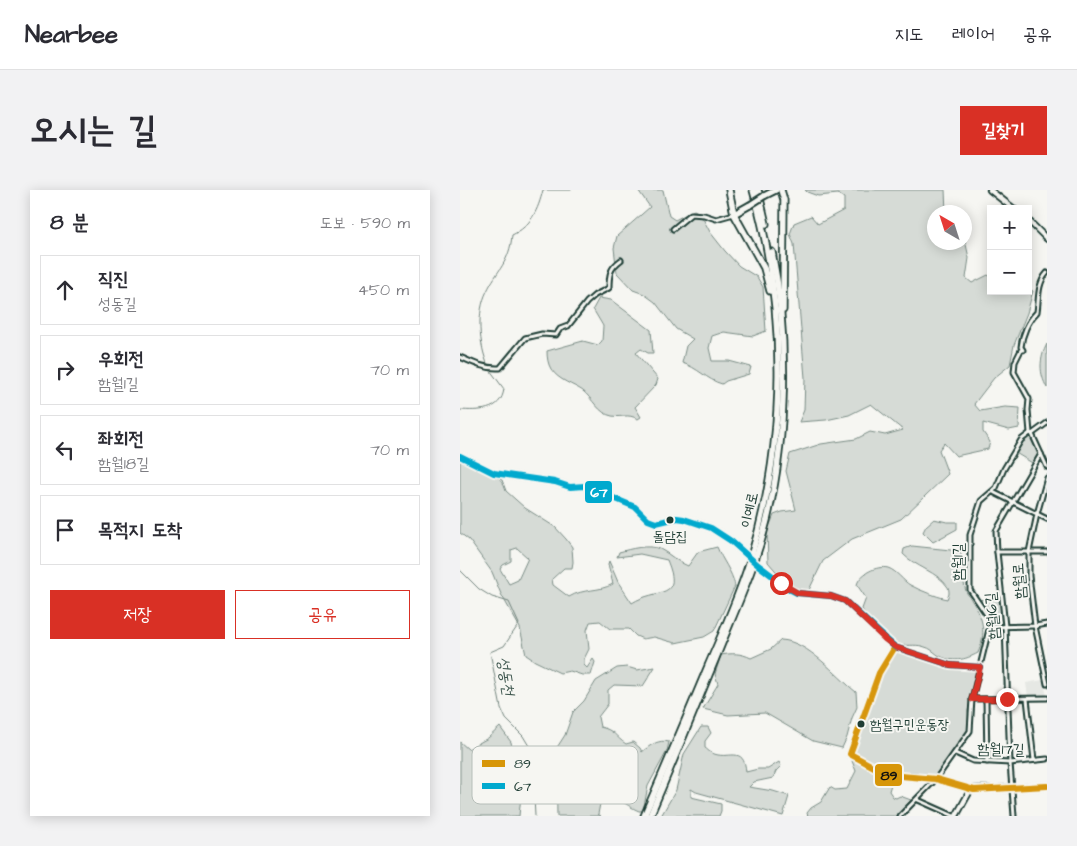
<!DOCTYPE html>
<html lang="ko">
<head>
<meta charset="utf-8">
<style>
  :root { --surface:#fff; --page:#f2f2f3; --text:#2b2b33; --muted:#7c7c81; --line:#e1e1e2; --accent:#d93025 }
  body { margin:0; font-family:"Architects Daughter","Poor Story",sans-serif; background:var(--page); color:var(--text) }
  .controls { position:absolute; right:15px; top:15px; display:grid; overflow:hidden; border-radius:0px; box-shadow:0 2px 12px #0003 }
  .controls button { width:45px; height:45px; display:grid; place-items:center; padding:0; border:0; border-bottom:1px solid var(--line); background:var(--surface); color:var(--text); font:25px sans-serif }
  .compass { position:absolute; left:467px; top:15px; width:45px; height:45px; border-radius:50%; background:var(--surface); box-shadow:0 2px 12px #0003; rotate:321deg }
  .stop { position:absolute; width:15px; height:15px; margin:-11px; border:4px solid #d93025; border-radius:50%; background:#fff }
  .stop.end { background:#d93025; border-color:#fff; box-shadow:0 1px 5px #0008 }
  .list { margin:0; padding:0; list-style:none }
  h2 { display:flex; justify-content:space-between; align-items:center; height:65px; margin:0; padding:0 20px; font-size:21px }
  h2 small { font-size:16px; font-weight:400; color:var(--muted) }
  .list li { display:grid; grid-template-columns:32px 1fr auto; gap:15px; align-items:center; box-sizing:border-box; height:70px; margin:0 10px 10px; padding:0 10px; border:1px solid var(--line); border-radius:0px }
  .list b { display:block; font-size:19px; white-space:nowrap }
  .list p { margin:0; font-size:16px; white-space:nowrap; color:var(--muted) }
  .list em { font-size:16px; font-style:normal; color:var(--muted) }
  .actions { display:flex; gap:10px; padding:15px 20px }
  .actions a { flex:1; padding:11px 0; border:1px solid var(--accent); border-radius:0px; text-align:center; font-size:18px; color:var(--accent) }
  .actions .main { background:var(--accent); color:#fff }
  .icon { flex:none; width:28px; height:28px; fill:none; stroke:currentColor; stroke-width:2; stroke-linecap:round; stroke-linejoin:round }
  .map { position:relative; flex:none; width:587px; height:626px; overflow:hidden; border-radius:0px }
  header { display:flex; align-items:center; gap:30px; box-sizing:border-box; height:70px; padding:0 25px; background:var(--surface); border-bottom:1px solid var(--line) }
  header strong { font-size:24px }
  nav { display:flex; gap:28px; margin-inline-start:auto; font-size:18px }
  .intro { display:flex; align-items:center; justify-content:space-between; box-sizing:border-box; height:120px; padding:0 30px }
  h1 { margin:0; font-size:35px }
  .button { padding:12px 22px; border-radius:0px; background:var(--accent); color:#fff; font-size:18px; font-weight:700 }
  main { display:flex; gap:30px; padding:0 30px }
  aside { flex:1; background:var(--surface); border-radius:0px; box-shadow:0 2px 12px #0003 }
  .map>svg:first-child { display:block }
  .built { fill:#e6e8e4 }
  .green { fill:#d6dbd6; stroke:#7a8c85; fill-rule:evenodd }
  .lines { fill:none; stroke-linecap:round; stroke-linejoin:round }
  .stream { stroke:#72847d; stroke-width:1 }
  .minor-casing { stroke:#1f3d34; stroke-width:7 }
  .tertiary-casing { stroke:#1f3d34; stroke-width:8 }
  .secondary-casing { stroke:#1f3d34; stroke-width:9 }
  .trunk-casing { stroke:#1f3d34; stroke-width:9 }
  .minor { stroke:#f6f6f2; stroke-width:3 }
  .tertiary { stroke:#f6f6f2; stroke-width:4.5 }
  .secondary { stroke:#f6f6f2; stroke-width:5 }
  .trunk { stroke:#f6f6f2; stroke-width:5.5 }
  .secondary-bridge-casing { stroke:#1f3d34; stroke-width:9; stroke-linecap:butt }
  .secondary-bridge { stroke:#f6f6f2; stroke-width:5 }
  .bus-1-casing { stroke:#f6f6f2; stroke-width:10 }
  .bus-2-casing { stroke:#f6f6f2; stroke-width:10 }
  .bus-1 { stroke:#d79608; stroke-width:6 }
  .bus-2 { stroke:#00a9ce; stroke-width:6 }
  .route { stroke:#d93025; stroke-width:6 }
  .bus-dot { fill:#1f3d34; stroke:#f6f6f2; stroke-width:2 }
  .labels { text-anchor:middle; stroke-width:4; stroke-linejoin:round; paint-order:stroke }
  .bus-label { font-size:14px; fill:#1f3d34; stroke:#f6f6f2 }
  .street-label { font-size:15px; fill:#1f3d34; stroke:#f6f6f2 }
  .water-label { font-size:16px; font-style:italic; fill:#425a52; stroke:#f6f6f2 }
  .key { fill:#f6f6f2; stroke:#b6beb9; stroke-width:1 }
  .key-label { font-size:14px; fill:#1f3d34 }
  .line-badge { stroke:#f6f6f2; stroke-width:2 }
  .badge-label { font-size:14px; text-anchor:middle; font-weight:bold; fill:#fff }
  .pale-badge-label { font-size:14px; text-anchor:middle; font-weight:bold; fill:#111 }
</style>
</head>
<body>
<header>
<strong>Nearbee</strong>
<nav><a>지도</a><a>레이어</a><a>공유</a></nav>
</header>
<div class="intro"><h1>오시는 길</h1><a class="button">길찾기</a></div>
<main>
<aside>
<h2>8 분<small>도보 · 590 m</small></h2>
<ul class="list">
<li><svg class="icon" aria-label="ahead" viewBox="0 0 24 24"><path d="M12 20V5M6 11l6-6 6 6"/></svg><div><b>직진</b><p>성동길</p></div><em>450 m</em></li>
<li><svg class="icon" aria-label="right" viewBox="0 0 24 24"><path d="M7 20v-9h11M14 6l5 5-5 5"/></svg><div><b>우회전</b><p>함월1길</p></div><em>70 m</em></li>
<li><svg class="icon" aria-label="left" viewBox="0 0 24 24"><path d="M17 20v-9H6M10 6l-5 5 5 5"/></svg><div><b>좌회전</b><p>함월18길</p></div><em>70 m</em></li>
<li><svg class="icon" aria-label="arrive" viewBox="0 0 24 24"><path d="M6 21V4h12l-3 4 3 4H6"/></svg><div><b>목적지 도착</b></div></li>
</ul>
<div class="actions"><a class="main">저장</a><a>공유</a></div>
</aside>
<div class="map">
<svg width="587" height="626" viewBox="0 0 587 626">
  <rect width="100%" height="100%" fill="#f6f6f2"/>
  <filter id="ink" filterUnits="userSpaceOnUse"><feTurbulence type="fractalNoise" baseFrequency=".02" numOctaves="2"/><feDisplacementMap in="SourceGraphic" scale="10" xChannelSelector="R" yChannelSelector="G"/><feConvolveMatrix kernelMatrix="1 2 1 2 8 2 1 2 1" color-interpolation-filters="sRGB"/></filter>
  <g filter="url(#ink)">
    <polygon class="built" points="583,490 587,506 568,507 566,493"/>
    <g class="green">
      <path d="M178,0H203L209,26L215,30L234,20L240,23L250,42L265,61L279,76L297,87L303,97L306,141L293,146L264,142L252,146L249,158L252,171H269L291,177L289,184L266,191L262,194C247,190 237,177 222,173L226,156L233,149L216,139L195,112L184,104L173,100L157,83L154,58L157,46L190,17Z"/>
      <polygon points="345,0 485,0 486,22 474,22 474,52 504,52 505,50 509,68 506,88 512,93 528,85 531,87 531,101 568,101 568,99 573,101 567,123 554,155 550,175 534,188 514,214 520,221 545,217 560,218 559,238 549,240 523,233 523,242 530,252 528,259 496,266 484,253 479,260 488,284 441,329 392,349 363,371 349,400 339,401 327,394 308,372 307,342 314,325 322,322 336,320 326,281 330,264 361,254 396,249 410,242 425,245 443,240 411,214 389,225 366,230 339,232 344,220 345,188 334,54 330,44 334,33 351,26 358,34 384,20 384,8 378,4 358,6 347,2"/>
      <path d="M139,108L151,110L191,140L193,163H188L181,159L176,163L198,189L196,195L175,217L181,227L178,229C167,223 163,228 152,226C139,224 132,208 123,201C113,194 99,191 91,179C88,174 87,168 87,161L123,151L138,155L142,151L143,136L133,119Z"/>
      <path d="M587,154V198C579,183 579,169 587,154Z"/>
      <polygon points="570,243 581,264 574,274 554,262 561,250"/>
      <path d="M1,271L42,290L46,301L65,318L95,337L106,349L112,357L113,372L112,378H104L92,389L93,395L109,407C124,398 139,402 153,394L148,374L149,371L158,392L172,413C197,397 224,411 207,370L180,364L157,367L159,362C170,359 188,354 200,359C210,364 217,372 228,376L238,362L257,357C262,370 272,381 275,396L254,441L244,447L215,453L194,447L183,449L176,446L169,439H150L140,431L130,432L127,440L129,459L124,469V475L127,478L133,469L135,472L131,485H122L110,481L100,483L75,471L66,465L60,438L41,404L32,382L9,350L0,343V272ZM57,358L68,368L58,390L49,394L40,379L43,375L51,371V360Z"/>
      <polygon points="474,329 487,332 497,332 497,339 473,352 463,342 466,336"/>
      <path d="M452,356L500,361C505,374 501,388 506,401C507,404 510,407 512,411C524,429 526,443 518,463C505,470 492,473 478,465C474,462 470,458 465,457C457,454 450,456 442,455C424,452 411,433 402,419L406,408L397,395C399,384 417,375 428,378C437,381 443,391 450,395C461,401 475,406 487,409L489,404C489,401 489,398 487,396C479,383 454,376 443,364L444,359Z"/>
      <polygon points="542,408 545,436 531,437 531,431 516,410"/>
      <path d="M321,450C348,451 376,486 396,502L397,517L392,528L387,547L382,558L353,551L305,523L268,525L243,519L258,494L255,484L261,465C272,463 281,463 291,468L311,459Z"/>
      <polygon points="437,461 513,479 516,482 508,521 509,540 475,586 432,582 428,588 432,591 429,601 433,607 436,608 440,606 451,610 436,626 348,626 347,623 351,618 361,612 370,597 375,600 387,599 396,581 392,571 395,565 393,560 421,483"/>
      <path d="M167,477L177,480L195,477L183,496L154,495L148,500V514L138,527L140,537C155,540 155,547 166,554L173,552L180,558L182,562C190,555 199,549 209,552L207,561L188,596L183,621H179C162,614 159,603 140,614L138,624L141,626H97L96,559L105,545L113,522L124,511L136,491L157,478Z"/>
      <polygon points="40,537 51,552 61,605 59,626 0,626 0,552 8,559 28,548"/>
      <path d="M241,537H248L251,543L245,551V558C247,559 249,562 252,563C268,571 284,554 286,582L298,579H308L319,572L321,576L316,581L313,588L294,592L289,597L313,601L329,606L323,626L236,602L231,599V607L261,614V621L259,626H201L216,600L224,564Z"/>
    </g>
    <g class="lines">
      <g class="stream">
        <path d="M28,176C19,154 16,123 27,101C37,80 50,72 52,45C71,36 78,20 83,0H111"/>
        <path d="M0,220C18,221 41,222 44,199L30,180"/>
        <polyline points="0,380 19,399 32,407 49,412 59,434 44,456 30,462 41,518 46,529 63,546 72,561 73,574 71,585 77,599 74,607 75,626"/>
      </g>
      <defs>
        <g id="minor">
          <polyline points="213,39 231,24 244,25 256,29 274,24"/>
          <path d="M0,167C13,173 25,179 40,178L65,148L82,144L96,145L100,139L108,136L127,112L135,105L149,98C149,84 150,78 161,70"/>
          <path d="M570,243L568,220L569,209L554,182L555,172L561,160H563L561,157C562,145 568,131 577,122C579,109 577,94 587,83"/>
          <polyline points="572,244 587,277"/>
          <polyline points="0,266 34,283 95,292 110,297 125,296 175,317 188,330 196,333 217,328 224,329 251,338 271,351 287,365"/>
          <polyline points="587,288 577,324 569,362 569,386 575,436 587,494"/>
          <polyline points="533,302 587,329"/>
          <polyline points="537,362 587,362"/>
          <polyline points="298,375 331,400 337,403 371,406 385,411 435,457 490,475 520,477"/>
          <polyline points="530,437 575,436 587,434"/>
          <polyline points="435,457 419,483 390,564 429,585 476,589 511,599"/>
          <polyline points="512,509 587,508"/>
          <polyline points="567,509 574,570"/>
          <polyline points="526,510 527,572"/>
          <polyline points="495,563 513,571 550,573 587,569"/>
          <polyline points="458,610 494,626"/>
          <polyline points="440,626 476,589 510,541 512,509 531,431 510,400 510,345 521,311 536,298 544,279 561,250 570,243 572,244 587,233"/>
          <polyline points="554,626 550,573 545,436 537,362 536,341 581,264"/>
        </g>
        <g id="tertiary">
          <polyline points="530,0 554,19"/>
          <polyline points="568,30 587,49"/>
          <polyline points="496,626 511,599 587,596"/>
        </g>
        <g id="secondary">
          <polyline points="304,6 316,0"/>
          <polyline points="274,24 290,15"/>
        </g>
        <g id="trunk">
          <polyline points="269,0 274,24 304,78 310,101"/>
          <polyline points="298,0 306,34"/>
          <polyline points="321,0 324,10 323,120"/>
          <path d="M184,626C206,576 227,526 248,476C263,441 279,406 290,370C327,250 327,120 293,0"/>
          <path d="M190,626C214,570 237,514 260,458C277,416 296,374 307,330C327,248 329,145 312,62"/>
        </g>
      </defs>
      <use href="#minor" class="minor-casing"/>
      <use href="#tertiary" class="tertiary-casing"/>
      <use href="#secondary" class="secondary-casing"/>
      <use href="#trunk" class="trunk-casing"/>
      <use href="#minor" class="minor"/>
      <use href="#tertiary" class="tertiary"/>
      <use href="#secondary" class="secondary"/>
      <use href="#trunk" class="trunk"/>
      <defs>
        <polyline id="secondary-bridge" points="290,15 304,6"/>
      </defs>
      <use href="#secondary-bridge" class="secondary-bridge-casing"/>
      <use href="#secondary-bridge" class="secondary-bridge"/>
      <defs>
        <polyline id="bus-1" points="435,457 419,483 390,564 429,585 476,589 514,600 587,596"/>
        <polyline id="bus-2" points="0,266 34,283 95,292 110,297 125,296 175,317 188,330 196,333 217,328 224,329 251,338 271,351 298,375 331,400 337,403 371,406 385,411 435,457 490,475 520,477"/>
      </defs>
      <use href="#bus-1" class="bus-1-casing"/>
      <use href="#bus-2" class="bus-2-casing"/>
      <use href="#bus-1" class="bus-1"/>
      <use href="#bus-2" class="bus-2"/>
    </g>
  </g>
  <g class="lines" filter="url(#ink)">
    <polyline class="route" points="321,393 338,403 371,406 385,411 426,450 435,457 490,475 520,477 512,509 547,509"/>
  </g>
  <g class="bus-dot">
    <circle cx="210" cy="330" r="4.5"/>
    <circle cx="401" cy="534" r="4.5"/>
  </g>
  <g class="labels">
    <g class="bus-label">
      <text x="210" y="351">돌담집</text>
      <text x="410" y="539" text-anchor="start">함월구민운동장</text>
    </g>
    <g class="street-label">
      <text transform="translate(289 320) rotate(-78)" y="5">이예로</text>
      <text transform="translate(498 372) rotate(-90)" y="5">함월1길</text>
      <text transform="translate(559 391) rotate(-94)" y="5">함월로</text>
      <text transform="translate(532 426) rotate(-95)" y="5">함월16길</text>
      <text transform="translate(541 559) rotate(1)" y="5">함월17길</text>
    </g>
    <g class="water-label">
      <text transform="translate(47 486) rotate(81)" y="6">성동천</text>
    </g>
  </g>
  <rect x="12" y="556" width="166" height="58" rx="8" class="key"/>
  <rect x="22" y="570" width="23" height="7" fill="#d79608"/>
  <rect x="22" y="593" width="23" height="6" fill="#00a9ce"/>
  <g class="key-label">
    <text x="54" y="578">89</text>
    <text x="54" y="601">67</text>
  </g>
  <g class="line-badge">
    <rect x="124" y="290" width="29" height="24" rx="5" fill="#00a9ce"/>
    <rect x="414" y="573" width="29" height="24" rx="5" fill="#d79608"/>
  </g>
  <g class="badge-label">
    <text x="139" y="307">67</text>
  </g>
  <g class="pale-badge-label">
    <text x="429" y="590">89</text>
  </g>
</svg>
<div class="controls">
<button>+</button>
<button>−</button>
</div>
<svg class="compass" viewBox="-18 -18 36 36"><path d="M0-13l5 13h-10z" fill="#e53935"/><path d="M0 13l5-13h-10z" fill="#7c7c81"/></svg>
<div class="stop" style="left:321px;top:393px"></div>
<div class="stop end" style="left:547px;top:509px"></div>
</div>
</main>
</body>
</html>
